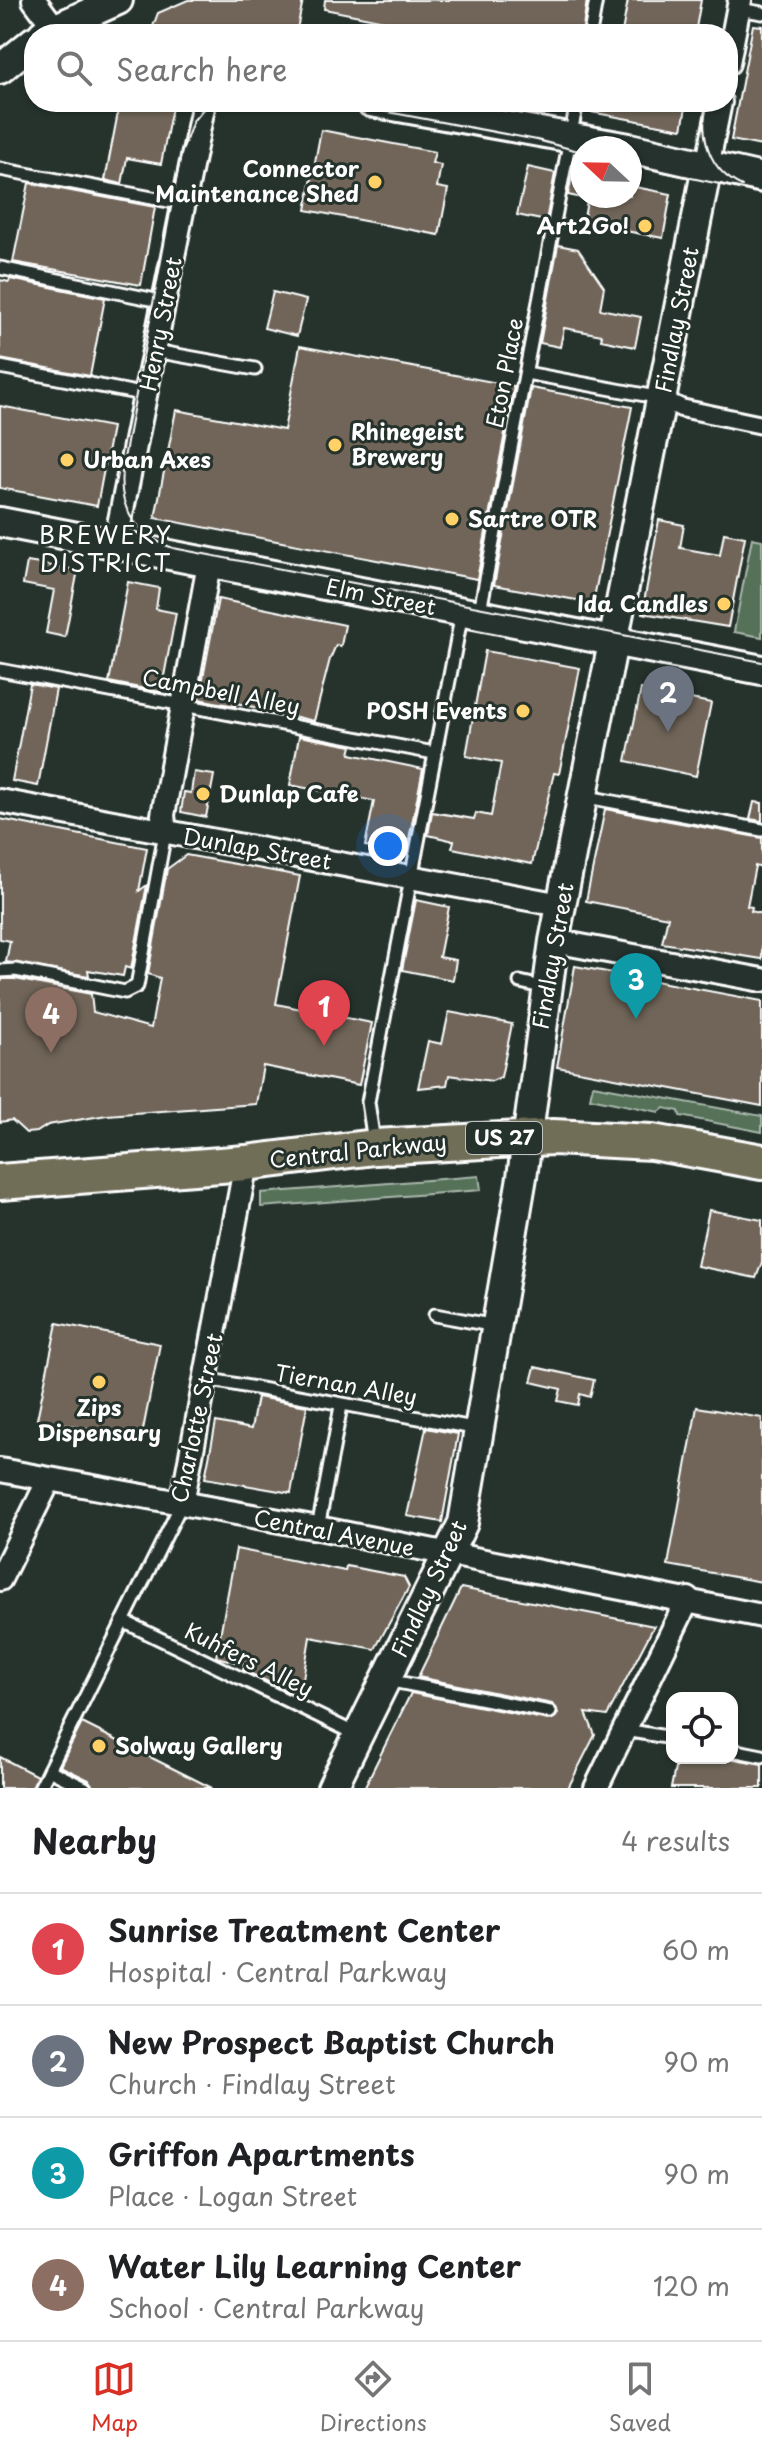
<!DOCTYPE html>
<html lang="en">
<head>
<meta charset="utf-8">
<style>
  :root { --surface:#fff; --page:#f6f6f6; --text:#202124; --muted:#757577; --line:#e0e0e0; --accent:#d93025 }
  body { margin:0; font-family:"Playpen Sans",sans-serif; background:var(--page); color:var(--text) }
  .controls { position:absolute; right:24px; bottom:24px; display:grid; overflow:hidden; border-radius:16px; box-shadow:0 2px 6px #0004 }
  .controls button { width:72px; height:72px; display:grid; place-items:center; padding:0; border:0; border-bottom:2px solid var(--line); background:var(--surface); color:var(--text); font:40px sans-serif }
  .compass { position:absolute; left:570px; top:136px; width:72px; height:72px; border-radius:50%; background:var(--surface); box-shadow:0 2px 6px #0004; rotate:292deg }
  .you { position:absolute; left:388px; top:846px; width:28px; height:28px; margin:-20px; border:6px solid #fff; border-radius:50%; background:#1a73e8; box-shadow:0 0 0 12px #1a73e833 }
  .badge { display:grid; place-items:center; width:52px; height:52px; border-radius:50%; background:var(--accent); color:#fff; font-size:26px; font-weight:700 }
  .pin { position:absolute; translate:-50% -66px; filter:drop-shadow(0 2px 4px #0008) }
  .pin::after { content:''; position:absolute; top:42px; width:28px; height:24px; background:inherit; clip-path:polygon(0 0,100% 0,50% 100%) }
  .list { margin:0; padding:0; list-style:none }
  h2 { display:flex; justify-content:space-between; align-items:center; height:104px; margin:0; padding:0 32px; font-size:34px }
  h2 small { font-size:26px; font-weight:400; color:var(--muted) }
  .list li { display:grid; grid-template-columns:52px 1fr auto; gap:24px; align-items:center; box-sizing:border-box; height:112px; padding:0 32px; border-top:2px solid var(--line) }
  .list b { display:block; font-size:30px; white-space:nowrap }
  .list p { margin:0; font-size:26px; white-space:nowrap; color:var(--muted) }
  .list em { font-size:26px; font-style:normal; color:var(--muted) }
  .icon { flex:none; width:44px; height:44px; fill:none; stroke:currentColor; stroke-width:2; stroke-linecap:round; stroke-linejoin:round }
  .map { position:relative; flex:none; width:762px; height:1788px; overflow:hidden }
  .search { position:absolute; background:var(--surface); box-shadow:0 2px 6px #0004; left:24px; right:24px; top:24px; height:88px; display:flex; align-items:center; gap:20px; box-sizing:border-box; padding:0 28px; border-radius:32px; color:var(--muted); font-size:30px }
  .sheet { height:552px; background:var(--surface) }
  nav { display:flex; justify-content:space-around; align-items:center; box-sizing:border-box; height:112px; border-top:2px solid var(--line); background:var(--surface); font-size:22px; color:var(--muted) }
  nav a { display:grid; justify-items:center; gap:4px }
  nav .on { color:var(--accent) }
  .map>svg:first-child { display:block }
  .green { fill:#547159; stroke:#aab8ac; stroke-width:2 }
  .building { fill:#706559; stroke:#fff; stroke-width:2 }
  .lines { fill:none; stroke-linecap:round; stroke-linejoin:round }
  .service-casing { stroke:#fff; stroke-width:17 }
  .pedestrian-casing { stroke:#fff; stroke-width:22 }
  .minor-casing { stroke:#fff; stroke-width:28 }
  .tertiary-casing { stroke:#fff; stroke-width:34 }
  .primary-casing { stroke:#fff; stroke-width:40 }
  .service { stroke:#26332d; stroke-width:11 }
  .pedestrian { stroke:#26332d; stroke-width:16 }
  .minor { stroke:#26332d; stroke-width:22 }
  .tertiary { stroke:#26332d; stroke-width:28 }
  .primary { stroke:#716e59; stroke-width:34 }
  .tram { stroke:#fff; stroke-width:2 }
  .poi-dot { fill:#ffd166; stroke:#26332d; stroke-width:3 }
  .labels { text-anchor:middle; stroke-width:6; stroke-linejoin:round; paint-order:stroke }
  .shield { fill:#26332d; stroke:#bec2c0; stroke-width:2 }
  .shield-label { font-size:20px; font-weight:bold; fill:#fff }
  .poi-label { font-size:22px; font-weight:bold; fill:#fff; stroke:#26332d; text-anchor:start }
  .street-label { font-size:22px; fill:#fff; stroke:#26332d }
  .neighbourhood-label { font-size:24px; letter-spacing:2px; fill:#fff; stroke:#26332d }
</style>
</head>
<body>
<div class="map">
<svg width="762" height="1788" viewBox="0 0 762 1788">
  <rect width="100%" height="100%" fill="#26332d"/>
  <filter id="ink" filterUnits="userSpaceOnUse"><feTurbulence type="fractalNoise" baseFrequency=".0125" numOctaves="2"/><feDisplacementMap in="SourceGraphic" scale="16" xChannelSelector="R" yChannelSelector="G"/><feConvolveMatrix kernelMatrix="1 2 1 2 8 2 1 2 1" color-interpolation-filters="sRGB"/></filter>
  <g filter="url(#ink)">
    <g class="green">
      <polygon points="752,538 762,540 762,637 734,632"/>
      <polygon points="593,1085 762,1116 762,1132 680,1116 679,1111 664,1108 659,1112 590,1098"/>
      <polygon points="479,1176 481,1190 261,1207 261,1193"/>
    </g>
    <g class="building">
      <polygon points="188,0 303,0 296,34 179,34 152,29 158,13"/>
      <polygon points="325,0 587,0 582,34 398,34 400,24 324,9"/>
      <polygon points="628,0 701,0 695,34 622,32"/>
      <polygon points="753,25 762,26 762,146 731,140"/>
      <polygon points="120,102 173,102 161,164 127,158 122,184 105,180"/>
      <polygon points="585,102 687,102 682,129 585,111"/>
      <polygon points="321,130 435,152 432,163 441,165 437,187 448,189 439,235 306,210"/>
      <polygon points="528,167 555,173 546,221 517,215"/>
      <polygon points="572,176 582,178 582,198 568,195"/>
      <polygon points="29,183 155,207 141,285 13,262"/>
      <polygon points="630,186 671,194 663,238 583,223 588,196 630,196"/>
      <polygon points="558,245 578,249 604,287 600,309 641,317 635,347 601,340 602,335 564,328 560,347 540,343"/>
      <polygon points="10,279 105,298 90,376 0,359 0,280 9,282"/>
      <polygon points="273,292 306,300 297,336 264,328"/>
      <polygon points="300,346 514,386 477,579 155,518 176,410 284,430"/>
      <polygon points="531,388 632,407 593,603 494,585"/>
      <polygon points="0,406 112,427 97,506 0,488"/>
      <polygon points="659,520 684,525 680,548 720,555 724,533 745,537 728,627 642,613"/>
      <polygon points="27,562 78,570 65,637 46,633 54,590 23,584"/>
      <polygon points="128,582 159,588 156,609 176,613 161,692 109,682"/>
      <polygon points="218,599 345,625 341,646 336,645 330,659 314,721 236,703 235,706 199,699"/>
      <polygon points="485,651 580,668 559,774 554,773 532,864 452,848 454,841 428,835 432,812 474,819 476,813 491,816 501,763 466,756"/>
      <polygon points="30,684 56,689 38,786 12,781"/>
      <polygon points="641,689 711,703 696,776 626,761"/>
      <polygon points="299,736 352,746 350,754 423,769 406,854 365,846 374,801 290,785"/>
      <polygon points="194,772 214,775 206,817 181,812 184,792 191,793"/>
      <polygon points="754,802 762,803 762,821 750,819"/>
      <polygon points="605,809 762,838 762,868 755,866 747,906 752,907 751,911 762,914 762,959 662,943 668,917 586,901"/>
      <polygon points="0,819 147,848 139,891 147,885 131,969 125,967 123,976 88,970 89,976 6,962 10,941 0,939"/>
      <polygon points="186,855 300,876 276,1004 372,1023 359,1085 263,1066 256,1104 107,1115 48,1125 37,1132 26,1133 12,1120 0,1122 0,983 3,979 15,979 91,994 93,1012 151,1028 160,978 148,974 167,869"/>
      <polygon points="416,900 449,907 439,957 456,960 453,980 402,970"/>
      <polygon points="575,966 762,1001 762,1106 557,1067"/>
      <polygon points="449,1012 512,1024 501,1077 492,1081 449,1075 447,1085 418,1088 428,1041 442,1044"/>
      <polygon points="709,1210 762,1220 762,1262 756,1278 697,1266"/>
      <polygon points="57,1323 160,1344 141,1440 37,1419"/>
      <polygon points="535,1367 594,1380 590,1397 580,1394 578,1405 558,1401 561,1389 531,1382"/>
      <polygon points="257,1397 307,1406 291,1493 205,1478 216,1422 251,1429"/>
      <polygon points="697,1407 762,1418 762,1582 668,1565"/>
      <polygon points="426,1428 458,1434 442,1522 407,1516"/>
      <polygon points="236,1549 345,1571 346,1566 404,1577 409,1587 375,1649 310,1637 300,1697 243,1670 245,1664 216,1657"/>
      <polygon points="461,1588 654,1626 607,1716 586,1713 595,1735 568,1788 364,1788 411,1693 548,1720 558,1714 552,1704 418,1677"/>
      <polygon points="82,1723 212,1788 93,1788 89,1780 60,1766"/>
      <polygon points="0,1757 37,1776 32,1788 0,1788"/>
      <polygon points="677,1758 729,1758 762,1764 762,1788 671,1788"/>
    </g>
    <g class="lines">
      <defs>
        <g id="service">
          <polyline points="739,9 762,13"/>
          <polyline points="590,34 596,0"/>
          <polyline points="0,169 184,204"/>
          <polyline points="0,268 165,302"/>
          <polyline points="155,351 255,369"/>
          <polyline points="0,367 147,395"/>
          <polyline points="526,373 661,398"/>
          <polyline points="479,616 577,102"/>
          <polyline points="0,670 434,753"/>
          <polyline points="582,796 762,830"/>
          <polyline points="0,971 16,970 125,992 137,986 165,833"/>
          <polyline points="520,982 546,988"/>
          <polyline points="374,1142 368,1102 462,613"/>
          <polyline points="435,1315 496,1326"/>
          <polyline points="206,1379 479,1429"/>
          <polyline points="318,1528 341,1406"/>
          <polyline points="123,1621 358,1735"/>
          <polyline points="387,1680 550,1712"/>
          <polyline points="625,1730 672,1738"/>
          <polyline points="732,1750 762,1756"/>
          <polyline points="49,1770 85,1788"/>
          <polyline points="40,1788 182,1503"/>
        </g>
        <polyline id="pedestrian" points="661,398 681,408 762,425"/>
        <g id="minor">
          <polyline points="34,0 54,27"/>
          <polyline points="728,63 740,0"/>
          <polyline points="707,167 720,102"/>
          <polyline points="115,545 204,102"/>
          <polyline points="0,801 561,905"/>
          <polyline points="165,833 163,815 209,564"/>
          <polyline points="554,941 762,980"/>
          <polyline points="0,1470 318,1528 762,1616"/>
          <polyline points="182,1503 246,1163"/>
          <polyline points="0,1579 49,1480"/>
          <polyline points="596,1788 688,1599"/>
        </g>
        <g id="tertiary">
          <polyline points="43,34 118,0"/>
          <polyline points="0,69 34,41"/>
          <polyline points="371,102 629,148"/>
          <polyline points="630,148 762,178"/>
          <polyline points="0,522 762,670"/>
          <polyline points="332,1788 463,1523 522,1177 554,941 707,167"/>
        </g>
        <polyline id="primary" points="0,1182 246,1163 375,1147 553,1137 652,1142 762,1162"/>
      </defs>
      <use href="#service" class="service-casing"/>
      <use href="#pedestrian" class="pedestrian-casing"/>
      <use href="#minor" class="minor-casing"/>
      <use href="#tertiary" class="tertiary-casing"/>
      <use href="#primary" class="primary-casing"/>
      <use href="#service" class="service"/>
      <use href="#pedestrian" class="pedestrian"/>
      <use href="#minor" class="minor"/>
      <use href="#tertiary" class="tertiary"/>
      <use href="#primary" class="primary"/>
      <g class="tram">
        <path d="M209,102L193,121L181,154L123,464C116,505 133,534 173,548L762,662"/>
        <polyline points="335,102 537,140 582,152"/>
        <path d="M706,102C700,137 708,170 742,186"/>
        <polyline points="630,165 762,193"/>
      </g>
    </g>
  </g>
  <g class="poi-dot">
    <circle cx="375" cy="182" r="8"/>
    <circle cx="645" cy="226" r="8"/>
    <circle cx="335" cy="445" r="8"/>
    <circle cx="67" cy="460" r="8"/>
    <circle cx="452" cy="519" r="8"/>
    <circle cx="724" cy="604" r="8"/>
    <circle cx="523" cy="711" r="8"/>
    <circle cx="203" cy="794" r="8"/>
    <circle cx="99" cy="1382" r="8"/>
    <circle cx="99" cy="1746" r="8"/>
  </g>
  <g class="labels">
    <rect class="shield" x="466" y="1122" width="76" height="32" rx="6"/>
    <g class="shield-label">
      <text x="504" y="1145">US 27</text>
    </g>
    <g class="poi-label">
      <text x="359" y="177" text-anchor="end">Connector<tspan x="359" dy="25">Maintenance Shed</tspan></text>
      <text x="629" y="234" text-anchor="end">Art2Go!</text>
      <text x="351" y="440">Rhinegeist<tspan x="351" dy="25">Brewery</tspan></text>
      <text x="83" y="468">Urban Axes</text>
      <text x="468" y="527">Sartre OTR</text>
      <text x="708" y="612" text-anchor="end">Ida Candles</text>
      <text x="507" y="719" text-anchor="end">POSH Events</text>
      <text x="219" y="802">Dunlap Cafe</text>
      <text x="99" y="1416" text-anchor="middle">Zips<tspan x="99" dy="25">Dispensary</tspan></text>
      <text x="115" y="1754">Solway Gallery</text>
    </g>
    <g class="street-label">
      <text transform="translate(677 320) rotate(-79)" y="8">Findlay Street</text>
      <text transform="translate(161 324) rotate(-79)" y="8">Henry Street</text>
      <text transform="translate(505 373) rotate(-79)" y="8">Eton Place</text>
      <text transform="translate(381 597) rotate(11)" y="8">Elm Street</text>
      <text transform="translate(221 692) rotate(11)" y="8">Campbell Alley</text>
      <text transform="translate(257 849) rotate(10)" y="8">Dunlap Street</text>
      <text transform="translate(553 956) rotate(-80)" y="8">Findlay Street</text>
      <text transform="translate(358 1151) rotate(-6)" y="8">Central Parkway</text>
      <text transform="translate(346 1385) rotate(10)" y="8">Tiernan Alley</text>
      <text transform="translate(197 1418) rotate(-78)" y="8">Charlotte Street</text>
      <text transform="translate(334 1533) rotate(11)" y="8">Central Avenue</text>
      <text transform="translate(429 1589) rotate(-65)" y="8">Findlay Street</text>
      <text transform="translate(249 1660) rotate(26)" y="8">Kuhfers Alley</text>
    </g>
    <g class="neighbourhood-label">
      <text x="106" y="544">BREWERY<tspan x="106" dy="28">DISTRICT</tspan></text>
    </g>
  </g>
</svg>
<div class="controls">
<button><svg class="icon" aria-label="locate" viewBox="0 0 24 24"><circle cx="12" cy="12" r="6"/><path d="M12 2v4M12 18v4M2 12h4M18 12h4"/></svg></button>
</div>
<svg class="compass" viewBox="-18 -18 36 36"><path d="M0-13l5 13h-10z" fill="#e53935"/><path d="M0 13l5-13h-10z" fill="#757577"/></svg>
<div class="you"></div>
<div class="pin badge" style="left:324px;top:1046px;background:#e0444e">1</div>
<div class="pin badge" style="left:668px;top:732px;background:#6b7280">2</div>
<div class="pin badge" style="left:636px;top:1019px;background:#0f9aa8">3</div>
<div class="pin badge" style="left:51px;top:1053px;background:#8d6e63">4</div>
<div class="search"><svg class="icon" aria-label="search" viewBox="0 0 24 24"><circle cx="10" cy="10" r="6"/><path d="M15 15l6 6"/></svg>Search here</div>
</div>
<section class="sheet">
<h2>Nearby<small>4 results</small></h2>
<ul class="list">
<li><span class="badge" style="background:#e0444e">1</span><div><b>Sunrise Treatment Center</b><p>Hospital · Central Parkway</p></div><em>60 m</em></li>
<li><span class="badge" style="background:#6b7280">2</span><div><b>New Prospect Baptist Church</b><p>Church · Findlay Street</p></div><em>90 m</em></li>
<li><span class="badge" style="background:#0f9aa8">3</span><div><b>Griffon Apartments</b><p>Place · Logan Street</p></div><em>90 m</em></li>
<li><span class="badge" style="background:#8d6e63">4</span><div><b>Water Lily Learning Center</b><p>School · Central Parkway</p></div><em>120 m</em></li>
</ul>
</section>
<nav>
<a class="on"><svg class="icon" aria-label="map" viewBox="0 0 24 24"><path d="M3 6l6-2 6 2 6-2v14l-6 2-6-2-6 2zM9 4v14M15 6v14"/></svg>Map</a>
<a><svg class="icon" aria-label="directions" viewBox="0 0 24 24"><path d="M12 3l9 9-9 9-9-9zM9 14v-3h6M13 9l2 2-2 2"/></svg>Directions</a>
<a><svg class="icon" aria-label="saved" viewBox="0 0 24 24"><path d="M7 4h10v16l-5-4-5 4z"/></svg>Saved</a>
</nav>
</body>
</html>
